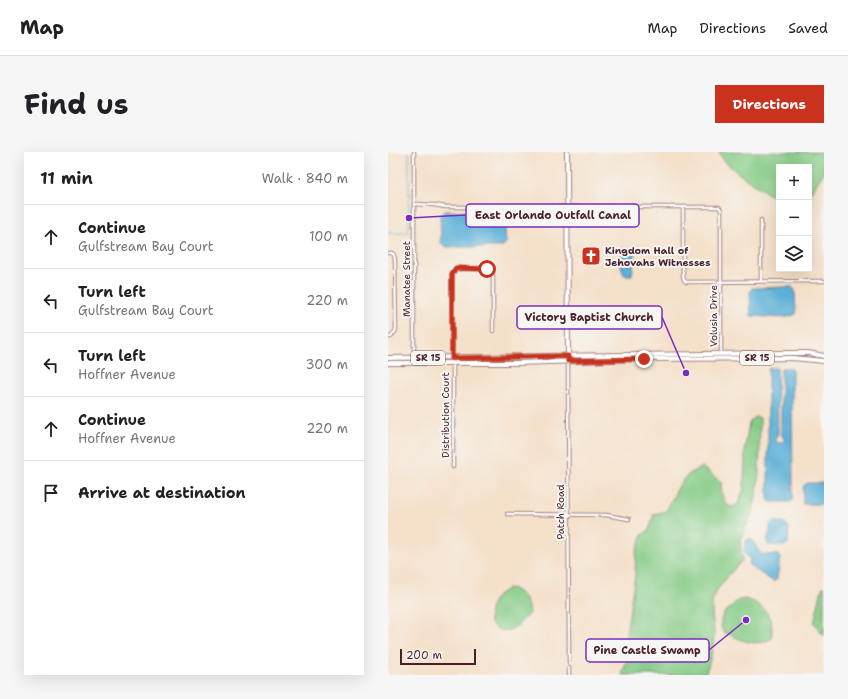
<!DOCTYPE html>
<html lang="en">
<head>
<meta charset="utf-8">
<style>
  :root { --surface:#fff; --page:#f6f6f6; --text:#202124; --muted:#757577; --line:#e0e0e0; --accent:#c8321e }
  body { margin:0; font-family:"Shantell Sans",sans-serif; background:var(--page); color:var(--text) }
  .controls { position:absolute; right:12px; top:12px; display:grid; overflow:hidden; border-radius:0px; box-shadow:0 4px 16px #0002 }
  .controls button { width:36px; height:36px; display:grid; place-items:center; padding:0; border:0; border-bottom:1px solid var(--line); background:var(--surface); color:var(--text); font:20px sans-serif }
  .scale { position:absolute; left:12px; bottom:10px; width:76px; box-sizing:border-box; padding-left:4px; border:2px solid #4a1f2b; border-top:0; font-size:11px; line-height:14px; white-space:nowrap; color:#4a1f2b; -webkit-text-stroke:3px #f6f6f2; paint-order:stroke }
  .stop { position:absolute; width:12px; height:12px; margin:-9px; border:3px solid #c8321e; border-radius:50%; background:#fff }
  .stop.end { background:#c8321e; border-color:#fff; box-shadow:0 1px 4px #0008 }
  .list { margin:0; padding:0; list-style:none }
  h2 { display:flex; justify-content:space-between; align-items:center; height:52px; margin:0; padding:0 16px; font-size:17px }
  h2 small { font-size:13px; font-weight:400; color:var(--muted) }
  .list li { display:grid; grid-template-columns:26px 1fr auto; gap:12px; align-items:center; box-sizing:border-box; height:64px; padding:0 16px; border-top:1px solid var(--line) }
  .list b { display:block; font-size:15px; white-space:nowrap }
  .list p { margin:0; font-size:13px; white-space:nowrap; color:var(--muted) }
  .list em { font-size:13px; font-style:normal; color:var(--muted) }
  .icon { flex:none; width:22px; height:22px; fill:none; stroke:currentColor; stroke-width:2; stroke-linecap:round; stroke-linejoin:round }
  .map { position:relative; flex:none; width:436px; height:523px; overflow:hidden; border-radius:0px }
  header { display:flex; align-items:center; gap:24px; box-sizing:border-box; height:56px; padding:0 20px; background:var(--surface); border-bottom:1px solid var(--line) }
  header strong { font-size:19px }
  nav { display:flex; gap:22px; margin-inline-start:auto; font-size:14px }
  .intro { display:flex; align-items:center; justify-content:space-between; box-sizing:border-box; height:96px; padding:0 24px }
  h1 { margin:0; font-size:28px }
  .button { padding:10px 18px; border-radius:0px; background:var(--accent); color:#fff; font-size:14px; font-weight:700 }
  main { display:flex; gap:24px; padding:0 24px }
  aside { flex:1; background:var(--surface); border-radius:0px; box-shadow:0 4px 16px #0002 }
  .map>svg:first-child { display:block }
  .green { fill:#84ca84; stroke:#677458 }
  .water { fill:#5bb0d7; stroke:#526881 }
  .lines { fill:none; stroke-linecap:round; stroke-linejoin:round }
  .stream { stroke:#5bb0d7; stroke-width:1 }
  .street-casing { stroke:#a0807a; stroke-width:4.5 }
  .secondary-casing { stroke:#a0807a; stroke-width:6 }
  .primary-casing { stroke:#a0807a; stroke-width:6 }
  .street { stroke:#fff; stroke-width:2.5 }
  .secondary { stroke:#fff; stroke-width:4 }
  .primary { stroke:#fff; stroke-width:4 }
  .route { stroke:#c8321e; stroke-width:5 }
  .labels { text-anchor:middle; stroke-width:4; stroke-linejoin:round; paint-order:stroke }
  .shield { fill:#f6f6f2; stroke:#7e6067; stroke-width:1 }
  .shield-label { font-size:9px; font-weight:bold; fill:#4a1f2b }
  .poi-label { font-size:10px; font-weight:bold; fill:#4a1f2b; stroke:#f6f6f2; text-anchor:start }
  .street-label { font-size:10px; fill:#4a1f2b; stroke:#f6f6f2 }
  .leader { fill:none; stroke:#7b2cbf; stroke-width:1.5 }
  .callout-dot { fill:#7b2cbf; stroke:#f6f6f2; stroke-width:1.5 }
  .callout { fill:#f6f6f2; stroke:#7b2cbf; stroke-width:1.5 }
  .callout-label { font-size:11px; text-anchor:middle; font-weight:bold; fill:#4a1f2b }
</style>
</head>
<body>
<header>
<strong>Map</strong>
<nav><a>Map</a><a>Directions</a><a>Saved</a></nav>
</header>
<div class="intro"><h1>Find us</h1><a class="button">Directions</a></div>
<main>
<aside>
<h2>11 min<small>Walk · 840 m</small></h2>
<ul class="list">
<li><svg class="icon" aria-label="ahead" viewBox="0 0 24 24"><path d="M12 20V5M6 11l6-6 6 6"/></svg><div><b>Continue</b><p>Gulfstream Bay Court</p></div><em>100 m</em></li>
<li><svg class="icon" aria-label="left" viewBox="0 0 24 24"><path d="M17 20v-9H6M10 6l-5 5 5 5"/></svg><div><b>Turn left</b><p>Gulfstream Bay Court</p></div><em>220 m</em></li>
<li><svg class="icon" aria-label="left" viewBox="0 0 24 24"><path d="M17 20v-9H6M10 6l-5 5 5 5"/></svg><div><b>Turn left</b><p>Hoffner Avenue</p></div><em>300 m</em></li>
<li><svg class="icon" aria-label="ahead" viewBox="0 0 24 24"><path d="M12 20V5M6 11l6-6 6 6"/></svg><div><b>Continue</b><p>Hoffner Avenue</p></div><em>220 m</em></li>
<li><svg class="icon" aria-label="arrive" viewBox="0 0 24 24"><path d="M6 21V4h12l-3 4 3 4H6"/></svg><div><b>Arrive at destination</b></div></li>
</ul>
</aside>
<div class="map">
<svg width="436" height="523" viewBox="0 0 436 523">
  <rect width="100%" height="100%" fill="#f6f6f2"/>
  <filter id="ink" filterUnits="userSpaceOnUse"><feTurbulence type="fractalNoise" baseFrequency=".025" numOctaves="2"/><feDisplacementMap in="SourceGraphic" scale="8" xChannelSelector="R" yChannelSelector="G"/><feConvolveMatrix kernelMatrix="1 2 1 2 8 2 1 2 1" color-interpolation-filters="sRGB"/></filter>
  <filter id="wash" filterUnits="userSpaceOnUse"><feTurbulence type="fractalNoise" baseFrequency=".012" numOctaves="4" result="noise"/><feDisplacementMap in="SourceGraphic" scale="16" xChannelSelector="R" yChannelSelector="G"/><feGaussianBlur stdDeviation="0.9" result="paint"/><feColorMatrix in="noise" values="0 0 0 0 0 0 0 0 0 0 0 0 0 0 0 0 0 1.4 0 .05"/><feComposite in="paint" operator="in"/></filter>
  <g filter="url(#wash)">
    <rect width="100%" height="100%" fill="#f5e0c9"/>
    <g class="green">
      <path d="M331,0H436V20L421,44V15H391V49C376,38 336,16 331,0Z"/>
      <path d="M368,264L372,266C371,297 374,331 364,360C358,378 348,387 355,407C346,418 329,434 325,447C322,458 326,472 326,484C325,497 322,511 317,523H234L240,504L237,489L247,423L248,400L254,383L261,378L266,362L278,359C289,340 291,324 314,315L333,330L334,343L338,353L345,355L350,352L356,337L357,295L361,271Z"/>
      <polygon points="436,434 436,484 426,471 434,436"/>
      <path d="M123,436C134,440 141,451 141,461C130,475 117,487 102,471C99,456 107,440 123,436Z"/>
      <path d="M358,447C376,452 388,468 383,487C364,496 353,487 335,480C332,474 332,465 337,460C339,458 341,457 343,456C348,449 348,448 358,447Z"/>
    </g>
    <g class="water">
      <polygon points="56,59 114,61 116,63 118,91 114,95 57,95 53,91 52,63"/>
      <polygon points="234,96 244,98 247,102 244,123 236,123 233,114"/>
      <path d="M398,135H404L407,138L408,162C396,169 376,164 363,164L362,140L364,136Z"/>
      <polygon points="389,216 390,280 388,288 389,291 392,291 396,289 396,287 393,281 393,216 403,216 404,218 405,348 403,350 383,350 380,348 380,218 381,216"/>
      <polygon points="420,331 436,331 436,352 415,352 415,337 416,333"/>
      <polygon points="384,370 396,370 401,375 400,391 396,394 380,393 379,388 382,380 382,372"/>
      <polygon points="361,386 364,388 373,402 390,403 392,406 389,427 386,430 363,415 361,413 362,408 356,400 358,389"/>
    </g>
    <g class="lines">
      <polyline class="stream" points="0,81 17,81 20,80 21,66 21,0"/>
    </g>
  </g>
  <g filter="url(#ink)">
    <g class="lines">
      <defs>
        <g id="street">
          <polyline points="26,0 26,206"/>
          <polyline points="27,52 46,53 58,55 331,55 333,58 333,201"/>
          <polyline points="295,55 295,124 296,128 298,130 436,129"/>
          <polyline points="373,68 373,129"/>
          <polyline points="0,101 4,101 6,103 7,109 8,178 3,185 0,185"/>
          <polyline points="64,205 64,122 68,117 99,117 103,118 105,123 105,179"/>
          <polyline points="180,210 181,510"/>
          <polyline points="65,211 65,315"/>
          <polyline points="119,362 218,363 241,367"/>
          <polyline points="181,523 181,516"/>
        </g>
        <polyline id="secondary" points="179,0 180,209"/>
        <g id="primary">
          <path d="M0,206C133,205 265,202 398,201H420L436,204"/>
          <polyline points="0,211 129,211 256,207 405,206 436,209"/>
        </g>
      </defs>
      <use href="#street" class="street-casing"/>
      <use href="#secondary" class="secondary-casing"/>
      <use href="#primary" class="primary-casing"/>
      <use href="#street" class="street"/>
      <use href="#secondary" class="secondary"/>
      <use href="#primary" class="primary"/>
    </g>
  </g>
  <g class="lines" filter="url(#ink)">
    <polyline class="route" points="99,117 68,116 64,122 64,206 180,204 180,209 256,207"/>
  </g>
  <defs>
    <symbol id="church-square" viewBox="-11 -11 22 22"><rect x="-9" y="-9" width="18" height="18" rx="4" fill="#c8321e" stroke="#f6f6f2"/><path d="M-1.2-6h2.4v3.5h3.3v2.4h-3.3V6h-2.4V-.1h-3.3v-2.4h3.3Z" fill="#fff"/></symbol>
  </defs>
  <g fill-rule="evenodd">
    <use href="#church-square" x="192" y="93" width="22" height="22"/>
  </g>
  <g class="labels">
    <g class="shield">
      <rect x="23" y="199" width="34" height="14" rx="3"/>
      <rect x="352" y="199" width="34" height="14" rx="3"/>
    </g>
    <g class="shield-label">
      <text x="40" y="209">SR 15</text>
      <text x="369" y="209">SR 15</text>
    </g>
    <g class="poi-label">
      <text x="217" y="102">Kingdom Hall of<tspan x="217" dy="12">Jehovahs Witnesses</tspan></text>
    </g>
    <g class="street-label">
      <text transform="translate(18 127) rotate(-90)" y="4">Manatee Street</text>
      <text transform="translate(325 164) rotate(-90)" y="4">Volusia Drive</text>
      <text transform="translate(57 263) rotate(-90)" y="4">Distribution Court</text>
      <text transform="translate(172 360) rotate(-90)" y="4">Patch Road</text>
    </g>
  </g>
  <path class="leader" d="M21 66L78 63M298 221L274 165M358 468L321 498"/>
  <g class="callout-dot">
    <circle cx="21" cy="66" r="4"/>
    <circle cx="298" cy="221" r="4"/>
    <circle cx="358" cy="468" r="4"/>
  </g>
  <g class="callout">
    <rect x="78" y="52" width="173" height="23" rx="4"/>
    <rect x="129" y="154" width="145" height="23" rx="4"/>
    <rect x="198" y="487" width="123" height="23" rx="4"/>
  </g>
  <g class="callout-label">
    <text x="165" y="67">East Orlando Outfall Canal</text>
    <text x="201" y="169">Victory Baptist Church</text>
    <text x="259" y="502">Pine Castle Swamp</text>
  </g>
</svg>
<div class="controls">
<button>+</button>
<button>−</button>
<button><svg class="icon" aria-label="layers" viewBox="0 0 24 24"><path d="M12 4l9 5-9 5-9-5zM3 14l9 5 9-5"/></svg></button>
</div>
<div class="scale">200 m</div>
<div class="stop" style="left:99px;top:117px"></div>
<div class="stop end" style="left:256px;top:207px"></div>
</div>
</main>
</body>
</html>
